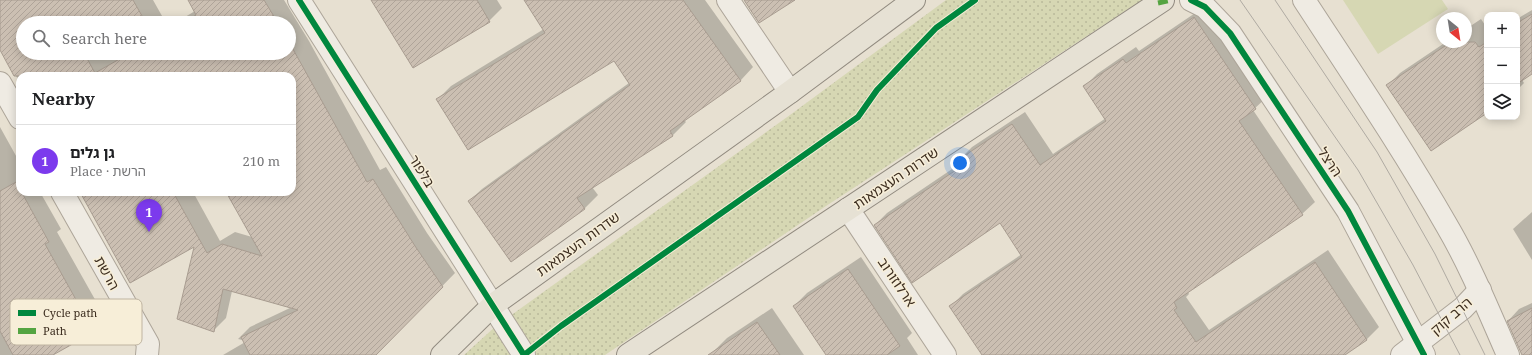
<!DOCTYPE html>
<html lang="en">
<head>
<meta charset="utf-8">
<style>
  :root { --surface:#fff; --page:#f2f2f2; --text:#202124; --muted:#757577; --line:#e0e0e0; --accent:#7c3aed }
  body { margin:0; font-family:"Noto Serif","Noto Sans Hebrew",serif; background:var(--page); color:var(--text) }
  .controls { position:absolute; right:12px; top:12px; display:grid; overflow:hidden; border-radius:8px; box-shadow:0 2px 10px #0003 }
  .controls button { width:36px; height:36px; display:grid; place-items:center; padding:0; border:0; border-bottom:1px solid var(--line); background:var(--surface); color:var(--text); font:20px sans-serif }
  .compass { position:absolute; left:1436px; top:12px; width:36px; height:36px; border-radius:50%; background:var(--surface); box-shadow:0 2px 10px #0003; rotate:150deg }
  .you { position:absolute; left:960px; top:163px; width:14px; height:14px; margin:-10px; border:3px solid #fff; border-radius:50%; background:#1a73e8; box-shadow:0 0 0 6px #1a73e833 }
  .badge { display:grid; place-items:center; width:26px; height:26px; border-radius:50%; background:var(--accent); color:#fff; font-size:13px; font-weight:700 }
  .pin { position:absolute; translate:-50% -33px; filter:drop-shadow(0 1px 2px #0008) }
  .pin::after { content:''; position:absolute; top:21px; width:14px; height:12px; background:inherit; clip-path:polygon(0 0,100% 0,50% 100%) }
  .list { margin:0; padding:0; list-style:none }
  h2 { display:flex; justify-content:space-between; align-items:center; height:52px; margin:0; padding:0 16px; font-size:17px }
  h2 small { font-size:13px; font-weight:400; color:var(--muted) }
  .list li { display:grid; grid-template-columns:26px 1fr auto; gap:12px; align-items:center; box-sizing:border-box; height:72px; padding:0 16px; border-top:1px solid var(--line) }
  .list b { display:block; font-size:15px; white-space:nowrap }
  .list p { margin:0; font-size:13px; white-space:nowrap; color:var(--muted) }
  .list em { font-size:13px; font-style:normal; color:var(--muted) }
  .icon { flex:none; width:22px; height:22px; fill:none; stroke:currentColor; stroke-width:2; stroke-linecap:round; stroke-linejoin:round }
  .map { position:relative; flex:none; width:1532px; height:355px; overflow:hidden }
  .search { position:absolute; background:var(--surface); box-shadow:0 2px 10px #0003; left:16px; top:16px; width:280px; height:44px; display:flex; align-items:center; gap:10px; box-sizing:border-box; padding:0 14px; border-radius:22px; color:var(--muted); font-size:15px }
  .panel { position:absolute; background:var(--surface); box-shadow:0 2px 10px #0003; left:16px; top:72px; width:280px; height:124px; border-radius:12px }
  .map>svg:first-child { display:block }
  .park { fill:url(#park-dots) }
  .garden { fill:#d6d7b3 }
  .shadow { fill:#0003 }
  .building { fill:url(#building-hatch); stroke:#a89c90 }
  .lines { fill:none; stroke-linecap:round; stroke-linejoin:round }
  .minor-casing { stroke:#ada599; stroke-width:24 }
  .major-casing { stroke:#928b80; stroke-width:24 }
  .minor { stroke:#efebe3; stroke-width:22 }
  .major { stroke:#e6e1d4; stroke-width:22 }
  .tram { stroke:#afaaa2; stroke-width:1 }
  .quiet { stroke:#54a441; stroke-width:5; stroke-dasharray:10 5; stroke-linecap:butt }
  .cycleway-casing { stroke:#f7eed8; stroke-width:8 }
  .cycleway { stroke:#00873e; stroke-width:6 }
  .labels { text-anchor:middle; stroke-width:3; stroke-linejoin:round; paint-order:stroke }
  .street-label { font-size:14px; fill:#3d2e20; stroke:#f7eed8 }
  .key { fill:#f7eed8; stroke:#bfb4a1; stroke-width:1 }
  .key-label { font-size:11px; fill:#3d2e20 }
</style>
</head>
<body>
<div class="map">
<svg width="1532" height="355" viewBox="0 0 1532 355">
  <defs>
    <pattern id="park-dots" width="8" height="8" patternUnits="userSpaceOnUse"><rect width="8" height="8" fill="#d6d7b3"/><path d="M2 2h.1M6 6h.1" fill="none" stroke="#b9b99a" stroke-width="1.8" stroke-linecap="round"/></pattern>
    <pattern id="building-hatch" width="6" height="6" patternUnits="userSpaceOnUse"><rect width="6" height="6" fill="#cbbfb2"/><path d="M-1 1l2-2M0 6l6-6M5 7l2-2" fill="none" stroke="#afa499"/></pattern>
  </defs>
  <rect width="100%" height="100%" fill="#e7e0d1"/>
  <polygon class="park" points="946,0 1142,0 826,206 605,355 464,355 496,326 790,115"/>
  <polygon class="garden" points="1343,0 1442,0 1448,9 1378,54"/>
  <g class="shadow">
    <polygon points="0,0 153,0 166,23 23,23 23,53 289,53 289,23 175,23 195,11 189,0 284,0 309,41 380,170 386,167 427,233 455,273 375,355 223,355 247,341 238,339 250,327 292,307 232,291 226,318 214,330 196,245 81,192 193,192 220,241 235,232 252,237 227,192 292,192 292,76 20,76 20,83 0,47"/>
    <polygon points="373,0 497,0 502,8 489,21"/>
    <polygon points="525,0 705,0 753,67 741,80 684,120 686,122 673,135 592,187 598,195 585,208 511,261 469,201 482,189 629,83 614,60 438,99 451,86 544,29"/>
    <polygon points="1207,5 1268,96 1253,110 1315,202 1302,214 1188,292 1189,294 1186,297 1209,330 1328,250 1379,327 1367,339 1343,355 984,355 951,306 963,294 1022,254 1000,222 875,225 887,213 961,163 959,160 972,147 1025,112 1053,154 1106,118 1084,87 1097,74 1136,47 1139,51"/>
    <polygon points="1532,10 1532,73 1522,80 1524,83 1517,90 1517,19"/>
    <polygon points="1481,19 1487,28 1487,112 1388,85 1400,73 1446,42 1466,42 1466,29"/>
    <polygon points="0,127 20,163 20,192 40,192 61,229 57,232 106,319 94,331 51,355 0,355"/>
    <polygon points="1532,212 1532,260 1513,229"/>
    <polygon points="861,257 912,333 907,338 918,355 828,355 794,306 807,293"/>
    <polygon points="1532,303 1532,355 1523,355 1508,321 1519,309"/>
    <polygon points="772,308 804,355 714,355 712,353 727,338"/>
  </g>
  <g class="building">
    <polygon points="0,0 133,0 146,23 23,23 23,53 84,53 95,73 130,53 289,53 289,42 367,182 373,179 415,246 443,287 376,355 250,355 241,337 298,310 223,289 214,332 177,319 194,247 130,283 80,192 173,192 207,253 222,244 262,256 226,192 292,192 292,76 14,76 0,50"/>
    <polygon points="188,0 264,0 278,23 183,23 196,15"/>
    <polygon points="371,0 477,0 490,22 413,68"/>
    <polygon points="524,0 683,0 741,81 670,131 673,136 577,198 585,209 511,262 468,201 630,85 614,61 468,150 436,99 545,33"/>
    <polygon points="744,0 795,0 759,23"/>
    <polygon points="1532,14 1532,74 1517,84 1517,23"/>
    <polygon points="1194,17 1256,109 1239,121 1303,215 1174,302 1177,308 1174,310 1196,342 1315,262 1367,340 1345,355 982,355 949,306 1022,257 1000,223 912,283 874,225 962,166 958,160 1012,124 1040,165 1106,121 1083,86 1123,59 1126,63"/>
    <polygon points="1451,42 1475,42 1479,47 1487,42 1487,113 1431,151 1386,85"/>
    <polygon points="16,182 49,242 45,244 94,332 53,355 13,355 0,331 0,191"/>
    <polygon points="848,269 900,346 887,355 826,355 793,306"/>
    <polygon points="1532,308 1532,355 1522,355 1507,321"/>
    <polygon points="757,322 780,355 708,355"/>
  </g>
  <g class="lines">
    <defs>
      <g id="minor">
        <polyline points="299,0 524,355"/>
        <polyline points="728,0 790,92"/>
        <polyline points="1191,0 1205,7 1230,33 1348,211 1424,355"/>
        <path d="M1304,0C1353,75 1403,149 1447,226C1471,267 1489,312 1508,355"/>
        <polyline points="0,83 20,118"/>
        <polyline points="62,192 148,344 147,355"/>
        <polyline points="848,209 945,355"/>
        <polyline points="1402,355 1463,308 1480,290"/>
      </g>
      <g id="major">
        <polyline points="442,355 493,305 790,92 914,0"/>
        <polyline points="628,355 1163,0"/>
      </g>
    </defs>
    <use href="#minor" class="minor-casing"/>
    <use href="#major" class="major-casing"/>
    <use href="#minor" class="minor"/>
    <use href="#major" class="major"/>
    <g class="tram">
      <polyline points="1240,0 1358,170 1413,265 1460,355"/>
      <polyline points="1275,0 1377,152 1435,254 1485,355"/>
    </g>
    <polyline class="quiet" points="1158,3 1172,0"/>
    <defs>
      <g id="cycleway">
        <polyline points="299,0 524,355 561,326 858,117 877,90 936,28 975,0"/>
        <polyline points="1191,0 1205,7 1230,33 1348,211 1424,355"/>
      </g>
    </defs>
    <use href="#cycleway" class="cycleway-casing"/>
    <use href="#cycleway" class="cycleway"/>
  </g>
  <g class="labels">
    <g class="street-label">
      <text transform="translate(1330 162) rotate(56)" y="5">הרצל</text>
      <text transform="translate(422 171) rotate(58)" y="5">בלפור</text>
      <text transform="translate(896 178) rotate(-34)" y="5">שדרות העצמאות</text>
      <text transform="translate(578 244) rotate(-36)" y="5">שדרות העצמאות</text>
      <text transform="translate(107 273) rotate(61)" y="5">הרשת</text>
      <text transform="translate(897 282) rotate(56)" y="5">ארלוזורוב</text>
      <text transform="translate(1451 316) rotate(-41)" y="5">הרב קוק</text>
    </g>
  </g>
  <rect x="10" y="299" width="132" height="46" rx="6" class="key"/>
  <rect x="18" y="310" width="18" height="6" fill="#00873e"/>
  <rect x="18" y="328" width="18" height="6" fill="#54a441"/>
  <g class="key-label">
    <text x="43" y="317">Cycle path</text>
    <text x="43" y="335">Path</text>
  </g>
</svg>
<div class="controls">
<button>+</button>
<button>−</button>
<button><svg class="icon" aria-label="layers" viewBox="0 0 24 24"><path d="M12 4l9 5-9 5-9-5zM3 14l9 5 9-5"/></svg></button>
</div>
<svg class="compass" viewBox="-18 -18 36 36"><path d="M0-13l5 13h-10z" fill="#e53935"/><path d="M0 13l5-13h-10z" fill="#757577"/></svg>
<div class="you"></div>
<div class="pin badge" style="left:149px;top:232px">1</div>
<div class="search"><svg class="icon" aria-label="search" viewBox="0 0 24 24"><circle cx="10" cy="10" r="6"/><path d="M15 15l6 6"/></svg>Search here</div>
<section class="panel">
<h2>Nearby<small></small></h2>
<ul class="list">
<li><span class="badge">1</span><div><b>גן גלים</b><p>Place · הרשת</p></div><em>210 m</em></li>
</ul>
</section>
</div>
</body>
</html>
